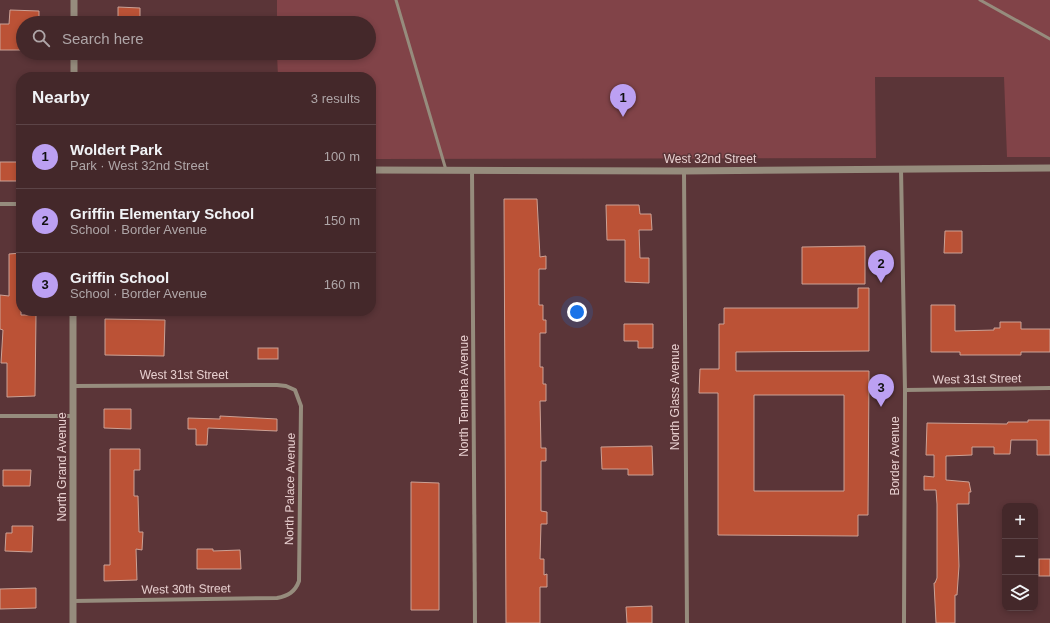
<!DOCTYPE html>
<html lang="en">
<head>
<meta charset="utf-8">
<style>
  :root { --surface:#44282a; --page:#4e3436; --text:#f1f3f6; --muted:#afa6a8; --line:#5c4447; --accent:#bca0f2 }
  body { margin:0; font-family:Helvetica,sans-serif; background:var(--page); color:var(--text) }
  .controls { position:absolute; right:12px; bottom:12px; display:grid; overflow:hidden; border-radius:8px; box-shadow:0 2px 6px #0003 }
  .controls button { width:36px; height:36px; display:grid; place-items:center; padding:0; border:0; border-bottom:1px solid var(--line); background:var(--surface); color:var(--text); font:20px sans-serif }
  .you { position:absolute; left:577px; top:312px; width:14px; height:14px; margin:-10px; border:3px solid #fff; border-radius:50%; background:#1a73e8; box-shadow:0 0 0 6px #1a73e833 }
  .badge { display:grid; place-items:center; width:26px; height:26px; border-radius:50%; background:var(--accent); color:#111; font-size:13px; font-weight:700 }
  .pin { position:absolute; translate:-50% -33px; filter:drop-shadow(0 1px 2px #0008) }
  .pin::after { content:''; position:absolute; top:21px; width:14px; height:12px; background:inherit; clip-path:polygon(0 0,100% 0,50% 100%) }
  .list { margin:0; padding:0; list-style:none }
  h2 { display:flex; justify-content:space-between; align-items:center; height:52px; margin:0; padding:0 16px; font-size:17px }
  h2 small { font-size:13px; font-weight:400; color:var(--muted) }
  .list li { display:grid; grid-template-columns:26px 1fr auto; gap:12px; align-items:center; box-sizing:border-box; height:64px; padding:0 16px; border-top:1px solid var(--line) }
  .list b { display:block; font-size:15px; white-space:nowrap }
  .list p { margin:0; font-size:13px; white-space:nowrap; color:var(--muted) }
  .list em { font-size:13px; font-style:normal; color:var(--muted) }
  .icon { flex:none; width:22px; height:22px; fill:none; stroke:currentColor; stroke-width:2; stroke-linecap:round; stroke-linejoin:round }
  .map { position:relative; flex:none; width:1050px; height:623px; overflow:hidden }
  .search { position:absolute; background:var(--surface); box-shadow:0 2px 6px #0003; left:16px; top:16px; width:360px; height:44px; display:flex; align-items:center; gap:10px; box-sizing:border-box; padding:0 14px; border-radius:22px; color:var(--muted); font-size:15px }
  .panel { position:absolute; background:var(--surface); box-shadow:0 2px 6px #0003; left:16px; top:72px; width:360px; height:244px; border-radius:16px }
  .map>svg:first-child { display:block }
  .green { fill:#814348 }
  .building { fill:#bb5236; stroke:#cca195; fill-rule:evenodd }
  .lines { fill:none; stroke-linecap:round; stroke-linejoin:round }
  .service { stroke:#968c7d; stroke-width:3 }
  .minor { stroke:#968c7d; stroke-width:4 }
  .tertiary { stroke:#968c7d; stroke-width:7 }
  .labels { text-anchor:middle; stroke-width:3; stroke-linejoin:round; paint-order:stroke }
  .street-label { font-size:12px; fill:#e8d0d0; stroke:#5b3538 }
</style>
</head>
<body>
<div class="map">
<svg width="1050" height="623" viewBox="0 0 1050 623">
  <rect width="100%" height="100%" fill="#5b3538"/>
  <polygon class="green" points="277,0 1050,0 1050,157 1007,157 1004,77 875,77 876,158 371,159 371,77 278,77 277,53 369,53 369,23 277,23"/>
  <g class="building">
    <polygon points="118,7 140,8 140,23 118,23"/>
    <polygon points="10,10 39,11 39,23 23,23 23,50 0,50 0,24 9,24"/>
    <rect x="0" y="162" width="21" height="19"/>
    <polygon points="504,199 537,199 540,257 546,256 546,269 539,269 539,305 543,305 543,320 546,320 546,333 540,333 540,367 543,367 543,384 546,384 546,401 540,401 541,448 546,448 546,461 541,461 541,511 547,512 547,524 541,524 540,559 544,559 544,575 547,574 547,587 540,587 540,623 506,623"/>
    <polygon points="606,205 639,205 640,214 651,214 652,230 639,230 640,258 649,258 649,283 625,282 625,240 607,240"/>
    <polygon points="945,231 962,231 962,253 944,253"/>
    <polygon points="865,246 865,284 802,284 802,247"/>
    <polygon points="21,253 21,315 36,315 35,396 7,397 7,363 1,363 3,330 0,329 0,295 9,296 9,254"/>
    <path d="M858,288H869V351L736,352V371H869L868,515H858V536L718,535V393H699L700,369H719V324H724V308H858ZM754,395H844V491H754Z"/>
    <polygon points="931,305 955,305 955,331 994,330 994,328 1000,328 1000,322 1021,322 1021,329 1050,329 1050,352 1021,352 1021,355 960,355 960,352 931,352"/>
    <polygon points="105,319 165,320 164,356 105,355"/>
    <polygon points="624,324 653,324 653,348 638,348 638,341 624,341"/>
    <rect x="258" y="348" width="20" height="11"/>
    <polygon points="104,409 131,409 131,429 104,428"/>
    <polygon points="220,416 277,419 277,431 208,428 207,445 196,445 196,429 188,429 188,418 220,419"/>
    <polygon points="1028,420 1050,420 1050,455 1037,455 1037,440 1011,440 1010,454 994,454 994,447 972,447 972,455 946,456 946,480 969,482 971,492 969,492 969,504 957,504 959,566 957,595 955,595 955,623 936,623 934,583 935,583 937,578 937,504 936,490 924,490 924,476 934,477 934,455 926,455 927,423 1007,424 1008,422 1028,422"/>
    <polygon points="652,446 653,475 628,475 628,469 602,469 601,447"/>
    <polygon points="110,449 140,449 140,470 134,470 134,496 138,496 139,532 143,532 142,550 136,549 137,580 104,581 104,565 110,565"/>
    <polygon points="3,470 31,470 30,486 3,486"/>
    <polygon points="411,482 439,483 439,610 411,610"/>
    <polygon points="12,526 33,526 32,552 5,551 6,533 12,533"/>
    <polygon points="197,549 213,549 213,551 240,550 241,569 197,569"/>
    <rect x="1039" y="559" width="11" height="17"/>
    <polygon points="36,588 36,608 0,609 0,589"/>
    <polygon points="652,606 652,623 627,623 626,607"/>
  </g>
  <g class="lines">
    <g class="service">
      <polyline points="396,0 446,170"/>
      <polyline points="980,0 1050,39"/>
    </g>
    <g class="minor">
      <polyline points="901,169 905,390 904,623"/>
      <polyline points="472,170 475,623"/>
      <polyline points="684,171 687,623"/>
      <polyline points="0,204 21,204"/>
      <path d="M73,386L277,385L286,386L295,390L301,406L299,581C295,592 288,596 277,598L73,601"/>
      <polyline points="905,390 1050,388"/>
      <polyline points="0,416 72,416"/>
    </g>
    <g class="tertiary">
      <polyline points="74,0 74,23"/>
      <polyline points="74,53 74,77"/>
      <polyline points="371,170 684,171 1050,168"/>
      <polyline points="73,623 73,311"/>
    </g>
  </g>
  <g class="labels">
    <g class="street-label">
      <text x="710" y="163">West 32nd Street</text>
      <text x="184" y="379">West 31st Street</text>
      <text transform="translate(977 379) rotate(-1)" y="4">West 31st Street</text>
      <text transform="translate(464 396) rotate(-90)" y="4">North Tenneha Avenue</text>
      <text transform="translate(675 397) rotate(-90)" y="4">North Glass Avenue</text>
      <text transform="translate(895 456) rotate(-90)" y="4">Border Avenue</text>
      <text transform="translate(62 467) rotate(-90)" y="4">North Grand Avenue</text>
      <text transform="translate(290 489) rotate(-89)" y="4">North Palace Avenue</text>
      <text transform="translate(186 589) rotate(-1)" y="4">West 30th Street</text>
    </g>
  </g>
</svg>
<div class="controls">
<button>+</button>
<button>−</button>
<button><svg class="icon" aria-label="layers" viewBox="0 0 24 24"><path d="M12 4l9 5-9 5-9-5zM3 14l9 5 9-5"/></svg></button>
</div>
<div class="you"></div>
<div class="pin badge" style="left:623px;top:117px">1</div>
<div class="pin badge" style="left:881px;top:283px">2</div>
<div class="pin badge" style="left:881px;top:407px">3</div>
<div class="search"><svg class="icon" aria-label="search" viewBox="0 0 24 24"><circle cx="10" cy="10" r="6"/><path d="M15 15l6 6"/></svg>Search here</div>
<section class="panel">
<h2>Nearby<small>3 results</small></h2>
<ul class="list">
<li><span class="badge">1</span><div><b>Woldert Park</b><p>Park · West 32nd Street</p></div><em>100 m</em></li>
<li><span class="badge">2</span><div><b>Griffin Elementary School</b><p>School · Border Avenue</p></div><em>150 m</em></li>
<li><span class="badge">3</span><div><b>Griffin School</b><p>School · Border Avenue</p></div><em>160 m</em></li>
</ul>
</section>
</div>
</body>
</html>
